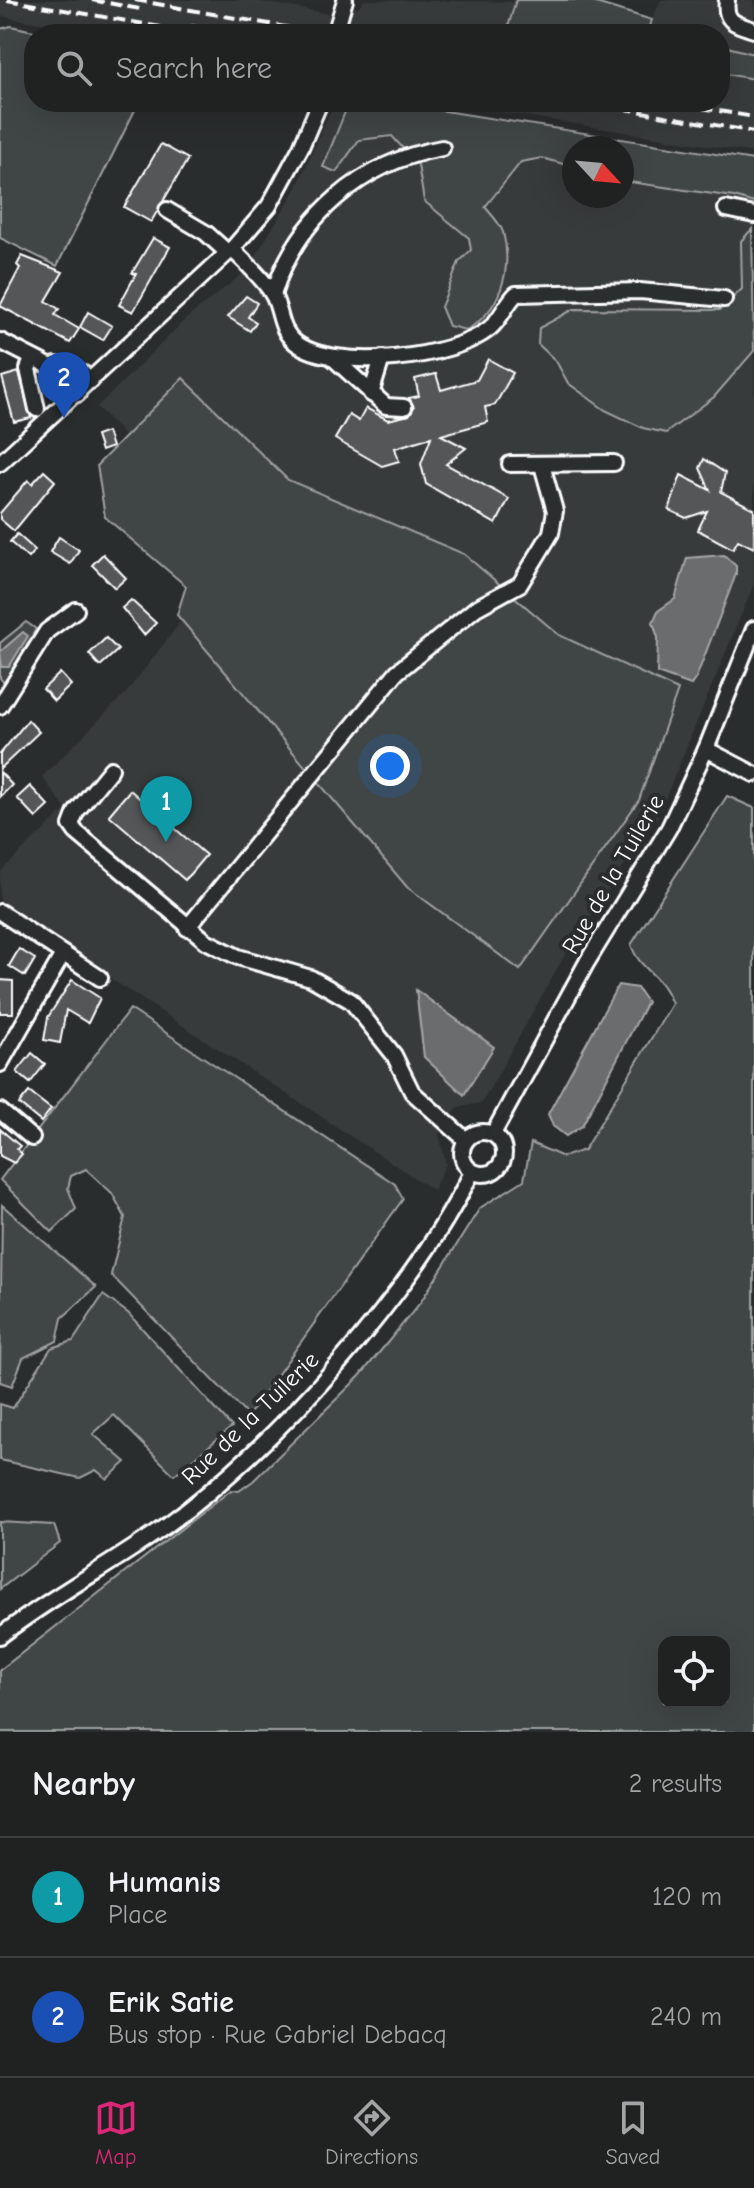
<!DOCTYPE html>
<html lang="en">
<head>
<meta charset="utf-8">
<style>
  :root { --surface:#202222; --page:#282a2a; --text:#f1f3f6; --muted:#a2a4a5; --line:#3d3f40; --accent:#db2777 }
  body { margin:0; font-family:"Comic Neue",sans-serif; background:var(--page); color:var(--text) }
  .controls { position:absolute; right:24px; bottom:24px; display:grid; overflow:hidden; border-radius:16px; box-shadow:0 8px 32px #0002 }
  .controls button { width:72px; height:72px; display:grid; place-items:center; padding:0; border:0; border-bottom:2px solid var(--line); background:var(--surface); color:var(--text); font:40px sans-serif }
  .compass { position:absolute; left:562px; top:136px; width:72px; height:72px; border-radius:50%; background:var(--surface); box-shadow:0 8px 32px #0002; rotate:116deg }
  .you { position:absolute; left:390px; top:766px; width:28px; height:28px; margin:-20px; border:6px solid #fff; border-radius:50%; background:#1a73e8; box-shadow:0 0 0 12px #1a73e833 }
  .badge { display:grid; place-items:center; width:52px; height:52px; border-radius:50%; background:var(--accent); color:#fff; font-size:26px; font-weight:700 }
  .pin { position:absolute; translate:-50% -66px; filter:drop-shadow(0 2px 4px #0008) }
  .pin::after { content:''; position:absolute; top:42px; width:28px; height:24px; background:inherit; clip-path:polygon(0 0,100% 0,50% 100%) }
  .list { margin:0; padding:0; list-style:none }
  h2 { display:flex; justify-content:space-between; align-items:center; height:104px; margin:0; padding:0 32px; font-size:34px }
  h2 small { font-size:26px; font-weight:400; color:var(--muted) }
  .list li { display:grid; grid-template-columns:52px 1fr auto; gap:24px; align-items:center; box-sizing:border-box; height:120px; padding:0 32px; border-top:2px solid var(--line) }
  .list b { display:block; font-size:30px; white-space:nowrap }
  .list p { margin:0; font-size:26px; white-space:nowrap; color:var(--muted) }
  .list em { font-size:26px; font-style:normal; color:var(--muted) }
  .icon { flex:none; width:44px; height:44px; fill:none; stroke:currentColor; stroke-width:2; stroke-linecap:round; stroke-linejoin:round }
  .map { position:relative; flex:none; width:754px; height:1732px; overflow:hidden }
  .search { position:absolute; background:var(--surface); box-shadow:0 8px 32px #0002; left:24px; right:24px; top:24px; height:88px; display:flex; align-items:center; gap:20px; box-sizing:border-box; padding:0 28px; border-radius:32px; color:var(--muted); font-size:30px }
  .sheet { height:344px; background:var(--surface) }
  nav { display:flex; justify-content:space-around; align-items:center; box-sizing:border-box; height:112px; border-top:2px solid var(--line); background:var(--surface); font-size:22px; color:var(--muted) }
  nav a { display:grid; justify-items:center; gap:4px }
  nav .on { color:var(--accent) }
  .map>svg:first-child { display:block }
  .built { fill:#373a3b }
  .green { fill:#414445; stroke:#a0a2a2; stroke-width:2; fill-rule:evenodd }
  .water { fill:#6a6c6d; stroke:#a6a7a7; stroke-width:2 }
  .building { fill:#555758; stroke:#fff; stroke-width:2 }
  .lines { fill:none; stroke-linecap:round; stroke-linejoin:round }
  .minor-casing { stroke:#fff; stroke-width:20 }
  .minor { stroke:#2a2d2e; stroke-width:14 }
  .rail { stroke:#fff; stroke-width:4; stroke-dasharray:12 6; stroke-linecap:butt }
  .labels { text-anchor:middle; stroke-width:8; stroke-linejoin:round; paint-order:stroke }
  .street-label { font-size:24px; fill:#fff; stroke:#2a2d2e }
</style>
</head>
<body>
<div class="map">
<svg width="754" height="1732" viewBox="0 0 754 1732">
  <rect width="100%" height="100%" fill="#2a2d2e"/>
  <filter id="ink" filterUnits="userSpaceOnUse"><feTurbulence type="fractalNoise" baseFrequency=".0125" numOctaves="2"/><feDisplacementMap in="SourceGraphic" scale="16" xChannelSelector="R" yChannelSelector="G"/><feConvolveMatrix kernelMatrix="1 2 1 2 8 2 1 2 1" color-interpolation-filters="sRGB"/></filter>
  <g filter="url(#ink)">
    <g class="built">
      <polygon points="0,0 251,0 341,16 350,6 357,8 364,0 515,2 506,34 102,34 0,16"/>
      <polygon points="661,0 754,0 754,54 720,45 720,34 679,34 649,26"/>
      <polygon points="720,71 754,78 754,153 439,102 720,102"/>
      <polygon points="334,102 350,102 574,148 574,196 622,196 622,151 754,175 754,584 658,816 567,951 482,1103 458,1107 439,1134 446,1164 433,1190 0,906 0,872 66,809 42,777 126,693 235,551 97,407 187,318 247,270 296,189"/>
    </g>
    <g class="green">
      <polygon points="516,0 586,0 652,20 650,26 679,34 506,34"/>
      <polygon points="11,26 47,34 34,34 34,102 139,102 57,266 0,238 0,29"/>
      <polygon points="720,45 754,54 754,79 720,73"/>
      <path d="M349,102H388L754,160V203L734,197L622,181V148H574V167L542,158L521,162L485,207C491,214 500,223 503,232C513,270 500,312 466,330L449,326L441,307L459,262L471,250L469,238L424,201L418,165L392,136L359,140L336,172L323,167Z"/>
      <polygon points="752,229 754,351 714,397 666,433 643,428 605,410 568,383 556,361 538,344 539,328 574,309 720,310 742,289 741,241"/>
      <polygon points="183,378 288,480 464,554 559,635 678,690 639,800 520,970 407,887 177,615 186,586 105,517 97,465"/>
      <polygon points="26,622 36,629 4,683 0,678 0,643"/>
      <path d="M727,796L754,808V1732H0V1670L231,1490L239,1491L253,1481L360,1376L420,1303L480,1208L524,1180L531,1143L563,1157L584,1150L672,1004C661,973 640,971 631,945ZM664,1642H724V1702H664Z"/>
      <polygon points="130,1009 395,1184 403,1199 248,1416 111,1275 125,1217 112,1193 86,1169 71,1176 68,1188 76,1209 52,1232 0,1180"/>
      <polygon points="2,1205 96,1287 62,1318 57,1341 23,1358 12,1386 0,1382"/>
      <polygon points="103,1295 128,1313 232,1427 174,1475 114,1415 93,1434 126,1462 107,1479 96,1470 80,1478 0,1460 0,1404 13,1408 51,1348 73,1341"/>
      <polygon points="0,1522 54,1525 60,1543 0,1589"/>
    </g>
    <g class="water">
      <polygon points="724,555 736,566 736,574 696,678 691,685 657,673 658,638 653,622 658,611 675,599 687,558"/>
      <polygon points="23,632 28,636 9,667 2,667 0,652"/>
      <polygon points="618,985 637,988 647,1002 582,1126 566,1136 553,1126 548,1114"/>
      <polygon points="416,990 494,1047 464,1095 424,1057"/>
    </g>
    <g class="building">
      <polygon points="161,144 188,159 151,222 124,207"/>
      <polygon points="153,238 170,247 133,312 119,305 136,274 132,273"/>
      <polygon points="22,256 63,272 46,301 59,309 55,315 79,329 70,343 0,306 20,268 17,265"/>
      <polygon points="246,296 257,303 248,317 256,322 250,331 228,317"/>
      <polygon points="88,312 112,326 103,340 80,327"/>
      <polygon points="488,359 513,373 495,405 485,407 488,422 441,435 466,448 446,464 509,499 496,524 426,484 421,464 431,437 395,448 399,461 382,466 335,439 349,415 359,421 366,408 388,420 409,415 414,407 409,398 419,396 415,379 436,374 441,390 477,380"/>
      <polygon points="19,372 31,418 14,422 2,377"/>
      <polygon points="107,432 112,447 101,451 96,436"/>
      <polygon points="704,459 725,473 721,492 754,509 754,548 738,540 733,549 698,530 707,511 686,518 669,510 681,475 710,490 700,468"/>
      <polygon points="44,471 55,481 14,531 0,519 0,513 28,480 32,484"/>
      <polygon points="17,534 35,550 28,558 10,542"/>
      <polygon points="59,537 79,550 70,564 50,552"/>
      <polygon points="103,554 126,578 115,588 92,565"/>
      <polygon points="131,600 156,623 144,635 122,608"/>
      <polygon points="106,638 118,650 100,666 89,654"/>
      <polygon points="60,673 71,685 54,701 43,689"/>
      <polygon points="28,720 39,732 0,769 0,754"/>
      <polygon points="0,772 12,785 0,797"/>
      <polygon points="30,786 49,806 36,818 17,798"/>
      <polygon points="130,790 206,855 185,880 109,815"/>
      <polygon points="19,949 35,959 25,976 9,966"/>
      <polygon points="0,980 13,981 13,1013 0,1013"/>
      <polygon points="72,980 100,998 88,1023 66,1010 60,1043 44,1040 48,1017"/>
      <polygon points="32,1053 45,1064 30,1083 17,1072"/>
      <polygon points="29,1092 51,1109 41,1122 19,1104"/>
      <polygon points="0,1129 20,1146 17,1149 22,1154 14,1163 0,1156"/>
    </g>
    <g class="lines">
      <defs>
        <g id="minor">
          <path d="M727,0C724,22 735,24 754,30"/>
          <polyline points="335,34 345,0"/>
          <polyline points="726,209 754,215"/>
          <polyline points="167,210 206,233 228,253"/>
          <path d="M232,249C245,262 264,279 273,295C282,312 279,330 296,343C335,372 454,359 490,328C500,320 506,304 516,294L640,291L724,299"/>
          <path d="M273,295C297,217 362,162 442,148"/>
          <polyline points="0,341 49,366 66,378 78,394"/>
          <polyline points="332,357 386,406 404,407"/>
          <polyline points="32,359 28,369 37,409"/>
          <polyline points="56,365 84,374 91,381"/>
          <polyline points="371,394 382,358"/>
          <polyline points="0,463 232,249 269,206 301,147 320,102"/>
          <polyline points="510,464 614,463"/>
          <polyline points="0,706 47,631 76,610"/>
          <polyline points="706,749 754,774"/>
          <polyline points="111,769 76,812 71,825 76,832 206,941 238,957 311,978 351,1001 394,1055 412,1092 466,1140"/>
          <polyline points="0,912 100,978"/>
          <polyline points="187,928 397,672 476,608 520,584 551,533 555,511 542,465"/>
          <polyline points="0,1064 63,954"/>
          <polyline points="0,1111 32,1138"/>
          <circle cx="483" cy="1153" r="21"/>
          <polyline points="493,1134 587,962 669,828 706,749 754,629"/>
          <path d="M0,1636C53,1595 113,1564 167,1525C276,1446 413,1292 472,1172"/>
        </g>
      </defs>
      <use href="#minor" class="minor-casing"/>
      <use href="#minor" class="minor"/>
      <g class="rail">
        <polyline points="7,0 201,34"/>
        <polyline points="92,0 145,10"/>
        <polyline points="135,0 325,34"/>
        <polyline points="191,26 239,34"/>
        <polyline points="587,102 754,132"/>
        <polyline points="666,102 754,117"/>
      </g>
    </g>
  </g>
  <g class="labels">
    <g class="street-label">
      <text transform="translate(613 874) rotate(-60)" y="8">Rue de la Tuilerie</text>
      <text transform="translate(250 1418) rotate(-44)" y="8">Rue de la Tuilerie</text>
    </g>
  </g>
</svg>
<div class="controls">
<button><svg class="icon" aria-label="locate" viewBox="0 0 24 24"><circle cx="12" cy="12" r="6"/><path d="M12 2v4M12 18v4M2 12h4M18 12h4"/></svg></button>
</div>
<svg class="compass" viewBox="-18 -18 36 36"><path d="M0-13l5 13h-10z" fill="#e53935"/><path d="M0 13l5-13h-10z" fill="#a2a4a5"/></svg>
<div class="you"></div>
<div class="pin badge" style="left:166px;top:842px;background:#0f9aa8">1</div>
<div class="pin badge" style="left:64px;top:418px;background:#1a4fb4">2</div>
<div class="search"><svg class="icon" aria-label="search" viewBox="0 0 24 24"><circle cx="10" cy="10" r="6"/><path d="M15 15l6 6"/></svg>Search here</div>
</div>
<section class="sheet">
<h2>Nearby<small>2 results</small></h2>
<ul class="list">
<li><span class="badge" style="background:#0f9aa8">1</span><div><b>Humanis</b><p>Place</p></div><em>120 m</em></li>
<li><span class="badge" style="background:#1a4fb4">2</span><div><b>Erik Satie</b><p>Bus stop · Rue Gabriel Debacq</p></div><em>240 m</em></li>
</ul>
</section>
<nav>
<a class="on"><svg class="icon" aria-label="map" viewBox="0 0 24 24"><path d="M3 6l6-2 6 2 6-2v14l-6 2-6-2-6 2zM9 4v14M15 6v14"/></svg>Map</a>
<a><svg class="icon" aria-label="directions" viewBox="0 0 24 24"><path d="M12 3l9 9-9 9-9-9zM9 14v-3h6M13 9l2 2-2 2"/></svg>Directions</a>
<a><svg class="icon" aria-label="saved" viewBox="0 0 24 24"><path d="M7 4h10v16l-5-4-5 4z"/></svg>Saved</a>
</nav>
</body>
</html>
